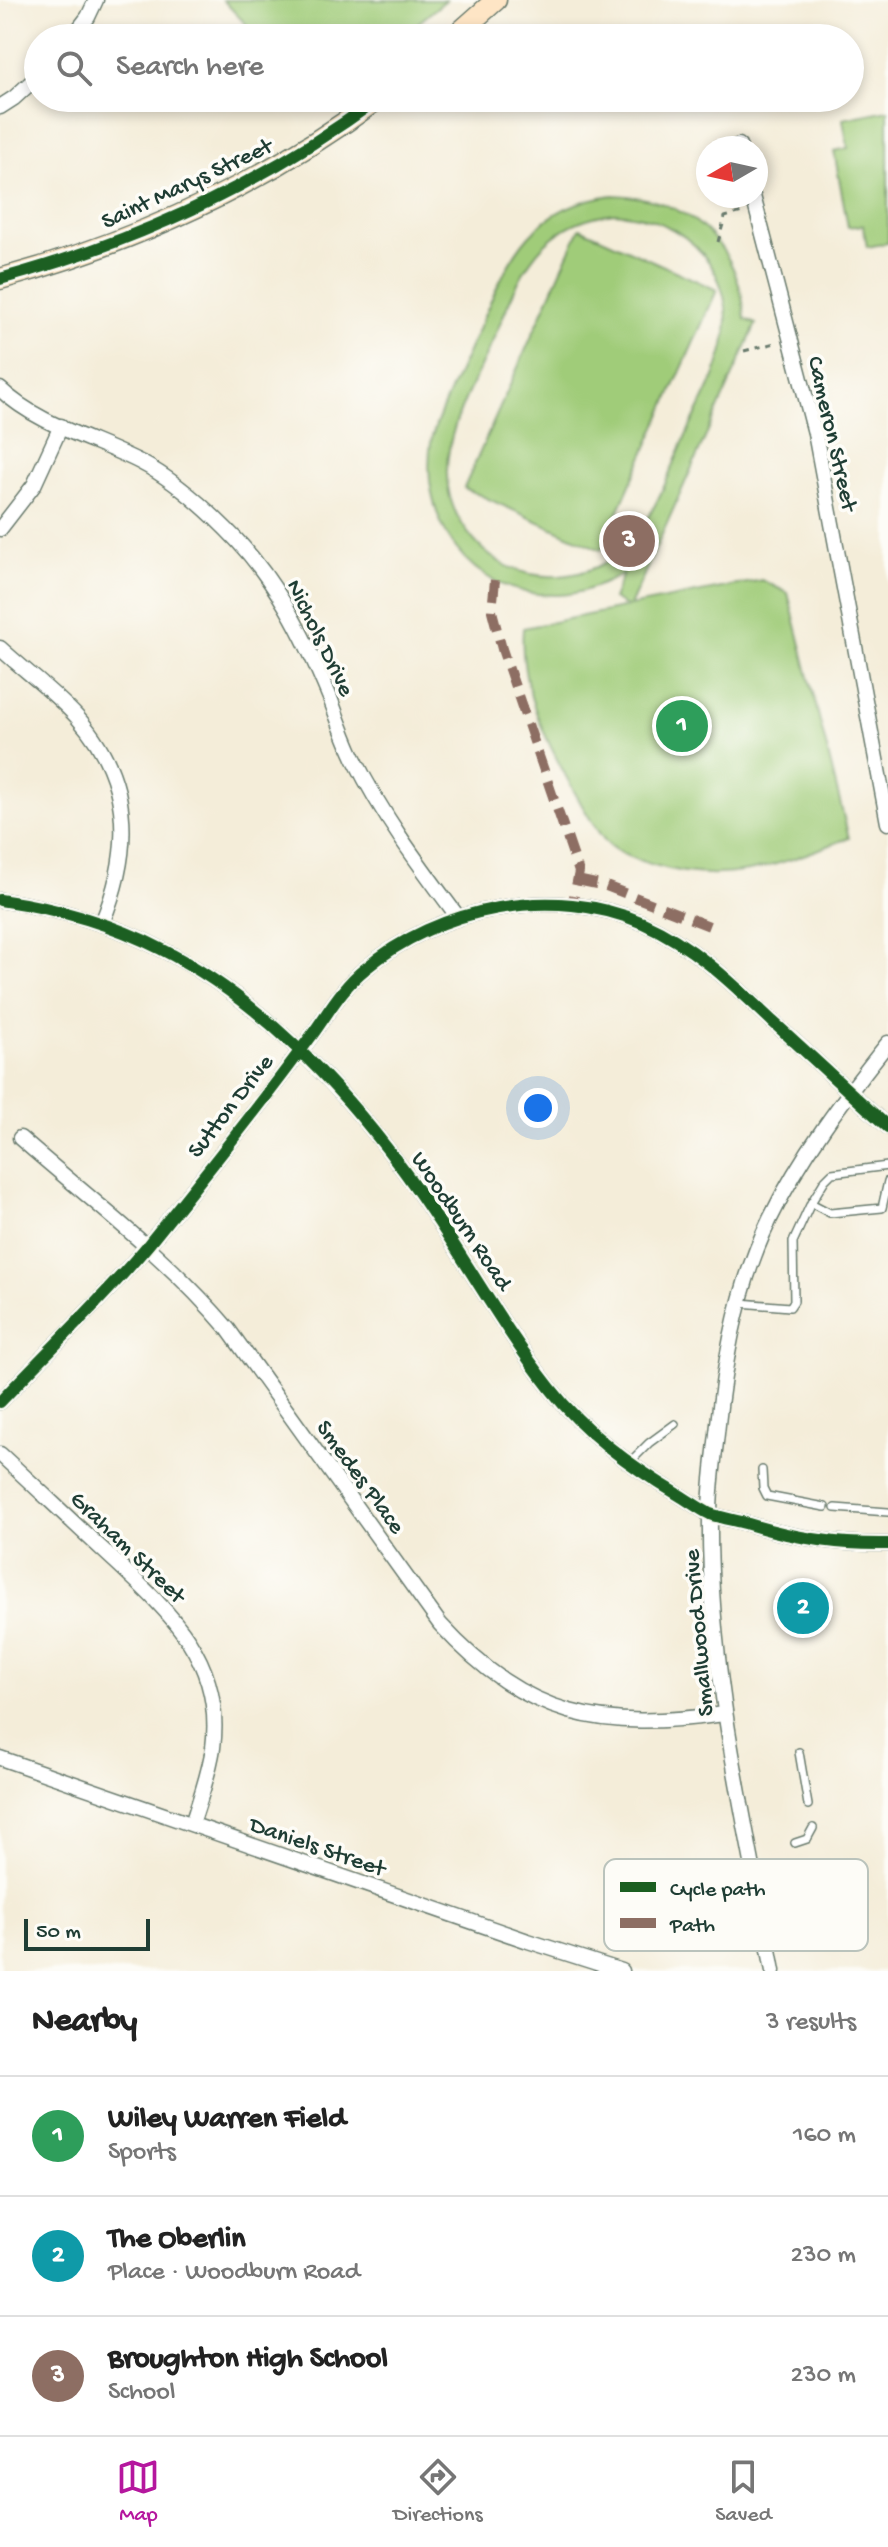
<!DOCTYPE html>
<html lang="en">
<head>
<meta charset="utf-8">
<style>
  :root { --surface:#fff; --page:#f2f2f2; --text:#222; --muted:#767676; --line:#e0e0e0; --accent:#b5179e }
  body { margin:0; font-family:"Gochi Hand",sans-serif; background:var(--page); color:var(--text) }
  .compass { position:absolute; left:696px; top:136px; width:72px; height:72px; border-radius:50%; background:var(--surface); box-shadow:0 4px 12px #0003; rotate:261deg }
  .scale { position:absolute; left:24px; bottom:20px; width:126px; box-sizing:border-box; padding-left:8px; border:4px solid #1f3d34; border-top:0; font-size:22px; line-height:28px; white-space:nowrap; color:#1f3d34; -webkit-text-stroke:6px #fdfcf7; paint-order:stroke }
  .you { position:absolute; left:538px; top:1108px; width:28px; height:28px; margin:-20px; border:6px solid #fff; border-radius:50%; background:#1a73e8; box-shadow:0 0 0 12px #1a73e833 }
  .badge { display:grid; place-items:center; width:52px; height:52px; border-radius:50%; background:var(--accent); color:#fff; font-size:26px; font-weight:700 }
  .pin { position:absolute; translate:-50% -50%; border:4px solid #fff; box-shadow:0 2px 8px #0006 }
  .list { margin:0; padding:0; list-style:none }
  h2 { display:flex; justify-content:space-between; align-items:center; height:104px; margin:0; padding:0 32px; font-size:34px }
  h2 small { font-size:26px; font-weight:400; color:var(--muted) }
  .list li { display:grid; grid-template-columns:52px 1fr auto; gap:24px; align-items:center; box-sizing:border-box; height:120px; padding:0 32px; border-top:2px solid var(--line) }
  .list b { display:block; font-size:30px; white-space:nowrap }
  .list p { margin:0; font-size:26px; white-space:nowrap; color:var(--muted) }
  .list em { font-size:26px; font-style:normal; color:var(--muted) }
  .icon { flex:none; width:44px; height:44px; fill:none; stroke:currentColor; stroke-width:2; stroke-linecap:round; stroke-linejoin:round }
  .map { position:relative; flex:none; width:888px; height:1971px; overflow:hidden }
  .search { position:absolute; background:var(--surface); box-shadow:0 4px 12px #0003; left:24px; right:24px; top:24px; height:88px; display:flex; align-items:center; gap:20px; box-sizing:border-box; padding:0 28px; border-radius:44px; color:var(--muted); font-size:30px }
  .sheet { height:464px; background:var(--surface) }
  nav { display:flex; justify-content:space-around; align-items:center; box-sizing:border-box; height:112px; border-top:2px solid var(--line); background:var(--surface); font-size:22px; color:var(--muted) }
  nav a { display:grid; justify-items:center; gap:4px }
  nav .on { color:var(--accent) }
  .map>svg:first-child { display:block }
  .green { fill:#a0cc79; stroke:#608456; stroke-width:2; fill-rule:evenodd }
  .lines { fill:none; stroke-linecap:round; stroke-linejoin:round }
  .service-casing { stroke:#6a7b6e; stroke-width:10 }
  .minor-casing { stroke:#6a7b6e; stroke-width:17 }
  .secondary-casing { stroke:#6a7b6e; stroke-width:23 }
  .path { stroke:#6a7b6e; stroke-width:3; stroke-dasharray:6 6; stroke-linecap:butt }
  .service { stroke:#fff; stroke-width:7 }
  .minor { stroke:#fff; stroke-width:14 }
  .secondary { stroke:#fee5c5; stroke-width:20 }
  .quiet { stroke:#8d6e63; stroke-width:10; stroke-dasharray:20 10; stroke-linecap:butt }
  .cycleway-casing { stroke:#fdfcf7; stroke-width:17 }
  .cycleway { stroke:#1b5e20; stroke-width:12 }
  .labels { text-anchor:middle; stroke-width:7; stroke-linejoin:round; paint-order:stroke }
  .street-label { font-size:24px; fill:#1f3d34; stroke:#fdfcf7 }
  .key { fill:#fdfcf7; stroke:#bac3bc; stroke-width:2 }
  .key-label { font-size:22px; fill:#1f3d34 }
</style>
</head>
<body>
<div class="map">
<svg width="888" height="1971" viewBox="0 0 888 1971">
  <rect width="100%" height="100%" fill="#fdfcf7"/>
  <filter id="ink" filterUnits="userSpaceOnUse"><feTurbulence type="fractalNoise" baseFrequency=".0125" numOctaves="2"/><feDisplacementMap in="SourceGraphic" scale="16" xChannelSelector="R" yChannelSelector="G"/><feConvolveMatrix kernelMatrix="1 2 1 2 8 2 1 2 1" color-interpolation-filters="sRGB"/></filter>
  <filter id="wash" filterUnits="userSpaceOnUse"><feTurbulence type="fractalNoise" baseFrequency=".006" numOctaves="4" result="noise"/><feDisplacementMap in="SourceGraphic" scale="32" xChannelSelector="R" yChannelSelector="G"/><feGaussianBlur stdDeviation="1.8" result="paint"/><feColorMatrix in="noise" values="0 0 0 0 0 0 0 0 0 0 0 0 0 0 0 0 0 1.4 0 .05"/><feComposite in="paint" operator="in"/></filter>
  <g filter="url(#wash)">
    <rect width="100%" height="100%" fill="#f4edd9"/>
    <g class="green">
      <polygon points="223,0 446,0 400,38 259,38"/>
      <polygon points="888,110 888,243 867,247 863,225 848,227 834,151 848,148 843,119"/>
      <path d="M613,195C688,197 740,244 745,319L756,324L630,606L762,580L788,593L849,838C779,864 730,888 654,865C638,860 622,856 609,845C597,834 570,784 561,767C538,724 519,677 523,628L627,607L613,599L623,574C603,584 583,594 559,595C469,598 416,519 432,436C444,401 461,368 476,334C508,263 526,206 613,195ZM614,213C686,216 740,273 724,346C717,377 699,407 686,436C660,493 640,566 568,575C548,578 527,575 509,567C490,558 475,544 464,527C422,466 467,398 493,340C509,305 521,262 553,237C571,222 592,216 614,213Z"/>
      <polygon points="580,228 717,290 601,550 464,488"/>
    </g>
  </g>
  <g filter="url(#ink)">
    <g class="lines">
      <defs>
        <g id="service">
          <polyline points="888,1166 832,1173 825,1180 811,1203 830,1213 882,1208 888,1181"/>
          <polyline points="740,1303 790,1307 794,1301 793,1242 811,1203"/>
          <polyline points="629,1463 649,1443 675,1424"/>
          <polyline points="762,1470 763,1488 767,1496 825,1507"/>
          <polyline points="835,1508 888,1512"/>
          <polyline points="799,1752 808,1805"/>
          <polyline points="795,1843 807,1839 813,1828"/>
        </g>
        <g id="minor">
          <polyline points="72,38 88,17 96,0"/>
          <polyline points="0,107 14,98 38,76"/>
          <polyline points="739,145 740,148"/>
          <polyline points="753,196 815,433 888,823"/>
          <path d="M0,389C38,425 95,439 140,462C171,478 201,504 226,529C275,577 304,635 330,698C338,719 345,740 355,760C383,817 420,866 458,917"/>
          <polyline points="0,529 34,485 61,426"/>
          <path d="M0,648C25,671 54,692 77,717C133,779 132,851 102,923"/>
          <path d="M0,900C55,908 111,923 161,949C255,996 339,1083 401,1167C454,1238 495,1318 550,1388C585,1433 630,1466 679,1495C689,1501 700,1509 710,1514C721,1518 734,1520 745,1523C793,1538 838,1545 888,1544"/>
          <path d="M20,1138C91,1200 167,1257 228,1329L440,1624C527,1719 602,1731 724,1714"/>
          <path d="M0,1402C49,1350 104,1298 149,1244C203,1177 258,1109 309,1039C327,1015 341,988 365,969C438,907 554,884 643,923C693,945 733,984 772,1021C811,1056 849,1092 888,1127"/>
          <path d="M0,1454C35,1486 68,1518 103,1550C163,1606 225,1656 213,1748C209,1774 200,1799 192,1824"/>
          <polyline points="0,1758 528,1941 622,1971"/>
          <path d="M773,1971C745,1820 708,1669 710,1515C710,1485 715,1454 718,1424C725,1355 739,1282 770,1219C801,1155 844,1098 888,1043"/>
        </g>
        <g id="secondary">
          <polyline points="453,38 496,0"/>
          <path d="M0,279C136,242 266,182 379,98"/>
        </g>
      </defs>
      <use href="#service" class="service-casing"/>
      <use href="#minor" class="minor-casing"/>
      <use href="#secondary" class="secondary-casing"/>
      <g class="path">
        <polyline points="718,242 725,217 742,212"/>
        <polyline points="744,351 775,343"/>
      </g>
      <use href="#service" class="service"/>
      <use href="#minor" class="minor"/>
      <use href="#secondary" class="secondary"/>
      <g class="quiet">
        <polyline points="495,580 492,611 502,649 579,872 572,906"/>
        <polyline points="577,880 606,886 712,927"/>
      </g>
      <defs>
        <g id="cycleway">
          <path d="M0,279C136,242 266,182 379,98"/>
          <path d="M0,900C55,908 111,923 161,949C255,996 339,1083 401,1167C454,1238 495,1318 550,1388C585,1433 630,1466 679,1495C689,1501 700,1509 710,1514C721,1518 734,1520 745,1523C793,1538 838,1545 888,1544"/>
          <path d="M0,1402C49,1350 104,1298 149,1244C203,1177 258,1109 309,1039C327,1015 341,988 365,969C438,907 554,884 643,923C693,945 733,984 772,1021C811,1056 849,1092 888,1127"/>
        </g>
      </defs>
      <use href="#cycleway" class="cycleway-casing"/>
      <use href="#cycleway" class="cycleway"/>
    </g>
  </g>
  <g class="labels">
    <g class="street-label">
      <text transform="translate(186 182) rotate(-25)" y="8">Saint Marys Street</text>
      <text transform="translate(834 433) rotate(77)" y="8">Cameron Street</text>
      <text transform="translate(322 637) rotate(64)" y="8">Nichols Drive</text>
      <text transform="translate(229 1105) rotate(-52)" y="8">Sutton Drive</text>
      <text transform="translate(463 1220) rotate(56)" y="8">Woodburn Road</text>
      <text transform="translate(362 1476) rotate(54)" y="8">Smedes Place</text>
      <text transform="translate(129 1546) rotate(44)" y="8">Graham Street</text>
      <text transform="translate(697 1633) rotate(-95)" y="8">Smallwood Drive</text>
      <text transform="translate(318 1845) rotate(19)" y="8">Daniels Street</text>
    </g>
  </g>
  <rect x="604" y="1859" width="264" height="92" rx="12" class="key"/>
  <rect x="620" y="1882" width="36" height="10" fill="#1b5e20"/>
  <rect x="620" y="1918" width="36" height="10" fill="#8d6e63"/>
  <g class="key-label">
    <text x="670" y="1895">Cycle path</text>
    <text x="670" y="1931">Path</text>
  </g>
</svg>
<svg class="compass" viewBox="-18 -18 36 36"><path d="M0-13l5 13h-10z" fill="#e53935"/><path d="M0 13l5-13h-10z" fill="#767676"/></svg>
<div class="scale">50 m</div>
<div class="you"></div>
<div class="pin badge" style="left:682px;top:726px;background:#2e9e5b">1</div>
<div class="pin badge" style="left:803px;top:1608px;background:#0f9aa8">2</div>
<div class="pin badge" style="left:629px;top:541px;background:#8d6e63">3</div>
<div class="search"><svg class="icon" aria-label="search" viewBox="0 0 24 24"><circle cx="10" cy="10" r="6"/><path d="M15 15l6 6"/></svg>Search here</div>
</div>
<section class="sheet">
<h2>Nearby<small>3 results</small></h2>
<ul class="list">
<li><span class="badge" style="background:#2e9e5b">1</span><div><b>Wiley Warren Field</b><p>Sports</p></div><em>160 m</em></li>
<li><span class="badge" style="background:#0f9aa8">2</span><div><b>The Oberlin</b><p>Place · Woodburn Road</p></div><em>230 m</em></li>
<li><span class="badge" style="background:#8d6e63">3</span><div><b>Broughton High School</b><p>School</p></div><em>230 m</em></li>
</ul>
</section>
<nav>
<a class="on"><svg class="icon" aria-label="map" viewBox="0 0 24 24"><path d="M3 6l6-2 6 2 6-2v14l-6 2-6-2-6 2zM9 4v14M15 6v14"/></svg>Map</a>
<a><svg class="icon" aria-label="directions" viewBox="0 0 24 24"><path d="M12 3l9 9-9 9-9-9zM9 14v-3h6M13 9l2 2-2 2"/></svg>Directions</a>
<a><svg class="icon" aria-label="saved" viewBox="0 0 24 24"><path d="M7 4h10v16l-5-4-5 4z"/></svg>Saved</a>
</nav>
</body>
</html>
